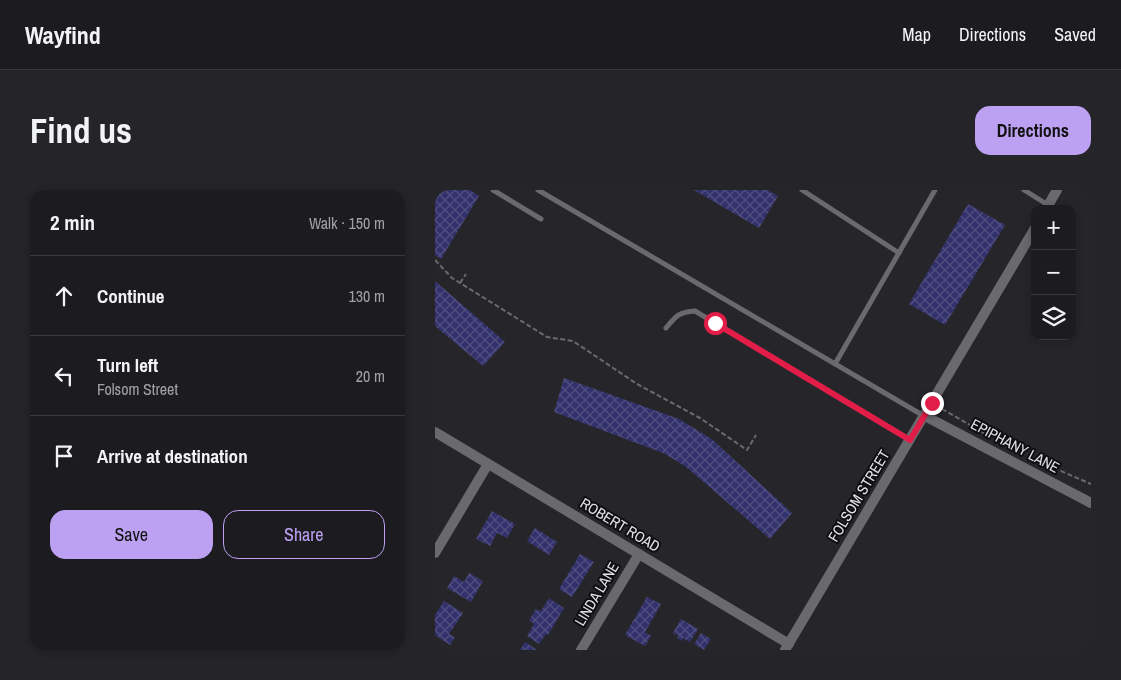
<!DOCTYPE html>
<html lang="en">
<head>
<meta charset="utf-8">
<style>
  :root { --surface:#1c1c20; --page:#252529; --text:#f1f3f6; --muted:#a0a1a5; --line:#3a3a3e; --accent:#bca0f2 }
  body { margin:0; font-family:"Archivo Narrow",sans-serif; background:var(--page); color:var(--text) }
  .controls { position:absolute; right:15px; top:15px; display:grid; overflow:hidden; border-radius:10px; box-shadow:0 2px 8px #0003 }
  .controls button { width:45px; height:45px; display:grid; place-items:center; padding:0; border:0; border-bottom:1px solid var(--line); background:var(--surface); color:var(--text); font:25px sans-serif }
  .stop { position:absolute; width:15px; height:15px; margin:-11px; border:4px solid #e11d48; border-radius:50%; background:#fff }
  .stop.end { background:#e11d48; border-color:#fff; box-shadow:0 1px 5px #0008 }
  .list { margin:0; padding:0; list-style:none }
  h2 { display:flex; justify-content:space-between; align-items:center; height:65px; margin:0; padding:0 20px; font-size:21px }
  h2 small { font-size:16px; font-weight:400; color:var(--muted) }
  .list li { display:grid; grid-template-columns:32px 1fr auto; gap:15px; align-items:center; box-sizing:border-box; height:80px; padding:0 20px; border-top:1px solid var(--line) }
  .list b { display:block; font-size:19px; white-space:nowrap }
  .list p { margin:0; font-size:16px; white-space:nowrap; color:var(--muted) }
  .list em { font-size:16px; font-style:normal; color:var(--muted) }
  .actions { display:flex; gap:10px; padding:15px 20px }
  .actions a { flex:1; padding:11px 0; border:1px solid var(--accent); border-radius:15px; text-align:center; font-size:18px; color:var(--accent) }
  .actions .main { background:var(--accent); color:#111 }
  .icon { flex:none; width:28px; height:28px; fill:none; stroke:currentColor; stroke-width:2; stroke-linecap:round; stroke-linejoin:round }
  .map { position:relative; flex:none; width:656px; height:460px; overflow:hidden; border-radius:15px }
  header { display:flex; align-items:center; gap:30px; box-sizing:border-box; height:70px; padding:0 25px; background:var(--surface); border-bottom:1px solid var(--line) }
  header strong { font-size:24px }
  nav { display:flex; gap:28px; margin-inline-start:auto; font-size:18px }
  .intro { display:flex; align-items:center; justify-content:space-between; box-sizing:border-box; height:120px; padding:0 30px }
  h1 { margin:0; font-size:35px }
  .button { padding:12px 22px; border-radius:15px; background:var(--accent); color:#111; font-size:18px; font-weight:700 }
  main { display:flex; gap:30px; padding:0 30px }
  aside { flex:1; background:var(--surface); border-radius:15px; box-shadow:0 2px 8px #0003 }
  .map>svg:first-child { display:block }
  .building { fill:url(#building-cross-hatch) }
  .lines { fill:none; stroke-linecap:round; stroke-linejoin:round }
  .path { stroke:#6a6a6e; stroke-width:2; stroke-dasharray:5 2.5; stroke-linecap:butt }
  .service { stroke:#6a6a6c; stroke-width:5 }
  .minor { stroke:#6a6a6c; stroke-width:10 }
  .tertiary { stroke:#6a6a6c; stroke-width:10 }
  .route { stroke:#e11d48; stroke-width:6 }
  .labels { text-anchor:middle; stroke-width:4; stroke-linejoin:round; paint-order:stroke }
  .street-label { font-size:15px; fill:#e2e2e5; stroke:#0f0f11 }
</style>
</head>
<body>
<header>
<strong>Wayfind</strong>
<nav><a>Map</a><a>Directions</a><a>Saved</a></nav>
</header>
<div class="intro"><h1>Find us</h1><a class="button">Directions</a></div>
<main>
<aside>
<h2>2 min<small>Walk · 150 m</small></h2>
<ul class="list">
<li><svg class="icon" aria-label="ahead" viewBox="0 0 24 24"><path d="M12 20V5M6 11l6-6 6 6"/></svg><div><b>Continue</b></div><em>130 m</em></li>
<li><svg class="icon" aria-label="left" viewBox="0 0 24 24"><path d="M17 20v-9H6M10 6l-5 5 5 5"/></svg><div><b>Turn left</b><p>Folsom Street</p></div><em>20 m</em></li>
<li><svg class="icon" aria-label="arrive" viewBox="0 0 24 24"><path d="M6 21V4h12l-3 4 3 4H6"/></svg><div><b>Arrive at destination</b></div></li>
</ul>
<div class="actions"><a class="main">Save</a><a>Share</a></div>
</aside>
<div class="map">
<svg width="656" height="460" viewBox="0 0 656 460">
  <defs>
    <pattern id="building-cross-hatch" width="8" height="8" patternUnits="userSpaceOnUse" patternTransform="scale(1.25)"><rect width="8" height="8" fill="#33316b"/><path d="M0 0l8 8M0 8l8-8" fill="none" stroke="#504f80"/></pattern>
  </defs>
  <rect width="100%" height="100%" fill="#26262a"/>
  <g class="building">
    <polygon points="0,0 35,0 44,6 6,69 0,65"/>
    <polygon points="259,0 332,0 343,6 324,38"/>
    <polygon points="533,14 570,35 510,135 474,114"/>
    <polygon points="0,91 70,152 48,176 0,136"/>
    <polygon points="129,188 244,229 278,250 357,323 335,349 250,276 228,263 119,222"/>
    <polygon points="57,321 80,334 72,348 62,343 55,356 41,349"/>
    <polygon points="100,338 122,352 114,365 92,351"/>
    <polygon points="145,364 159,372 137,407 124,399"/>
    <polygon points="34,383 48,391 36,412 12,398 19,386 29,392"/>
    <polygon points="212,407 226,414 210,442 216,446 210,456 190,445"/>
    <polygon points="114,408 129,418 113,445 111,444 104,454 92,446 99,434 94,430 101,419 106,421"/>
    <polygon points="9,411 28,423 14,444 20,447 15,455 0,445 0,425"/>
    <polygon points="246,429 263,439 255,452 248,448 247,451 242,448 244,446 238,443"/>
    <polygon points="266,443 276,449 269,460 259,454"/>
    <polygon points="90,452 102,460 85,460"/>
  </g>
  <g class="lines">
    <g class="path">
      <polyline points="0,70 17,88 112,147 138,151 202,194 265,228 312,260 321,245"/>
      <polyline points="25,93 31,84"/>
      <polyline points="507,219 554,246"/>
      <polyline points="598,269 656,294"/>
    </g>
    <g class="service">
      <polyline points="58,0 106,29"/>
      <polyline points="103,0 489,226"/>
      <polyline points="367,0 464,63"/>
      <polyline points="589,0 613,15"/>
      <path d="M231,138C241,126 244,122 260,121L475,250"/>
      <polyline points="400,174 500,0"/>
    </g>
    <g class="minor">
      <polyline points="490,226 656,313"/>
      <polyline points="0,242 354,454"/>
      <polyline points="0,363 53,274"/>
      <polyline points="146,460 204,364"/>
    </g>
    <g class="tertiary">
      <polyline points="611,19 622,0"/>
      <polyline points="350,460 600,38"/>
    </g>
  </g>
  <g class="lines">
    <polyline class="route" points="280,133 475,250 497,213"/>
  </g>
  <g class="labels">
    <g class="street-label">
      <text transform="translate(580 256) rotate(28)" y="5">EPIPHANY LANE</text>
      <text transform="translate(424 306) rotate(-59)" y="5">FOLSOM STREET</text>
      <text transform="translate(185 335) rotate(31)" y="5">ROBERT ROAD</text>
      <text transform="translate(162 404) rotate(-59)" y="5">LINDA LANE</text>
    </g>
  </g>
</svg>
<div class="controls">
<button>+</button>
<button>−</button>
<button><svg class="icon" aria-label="layers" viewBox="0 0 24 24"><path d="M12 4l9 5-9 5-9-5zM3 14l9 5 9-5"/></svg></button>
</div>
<div class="stop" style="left:280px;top:133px"></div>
<div class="stop end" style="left:497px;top:213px"></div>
</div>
</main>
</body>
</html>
